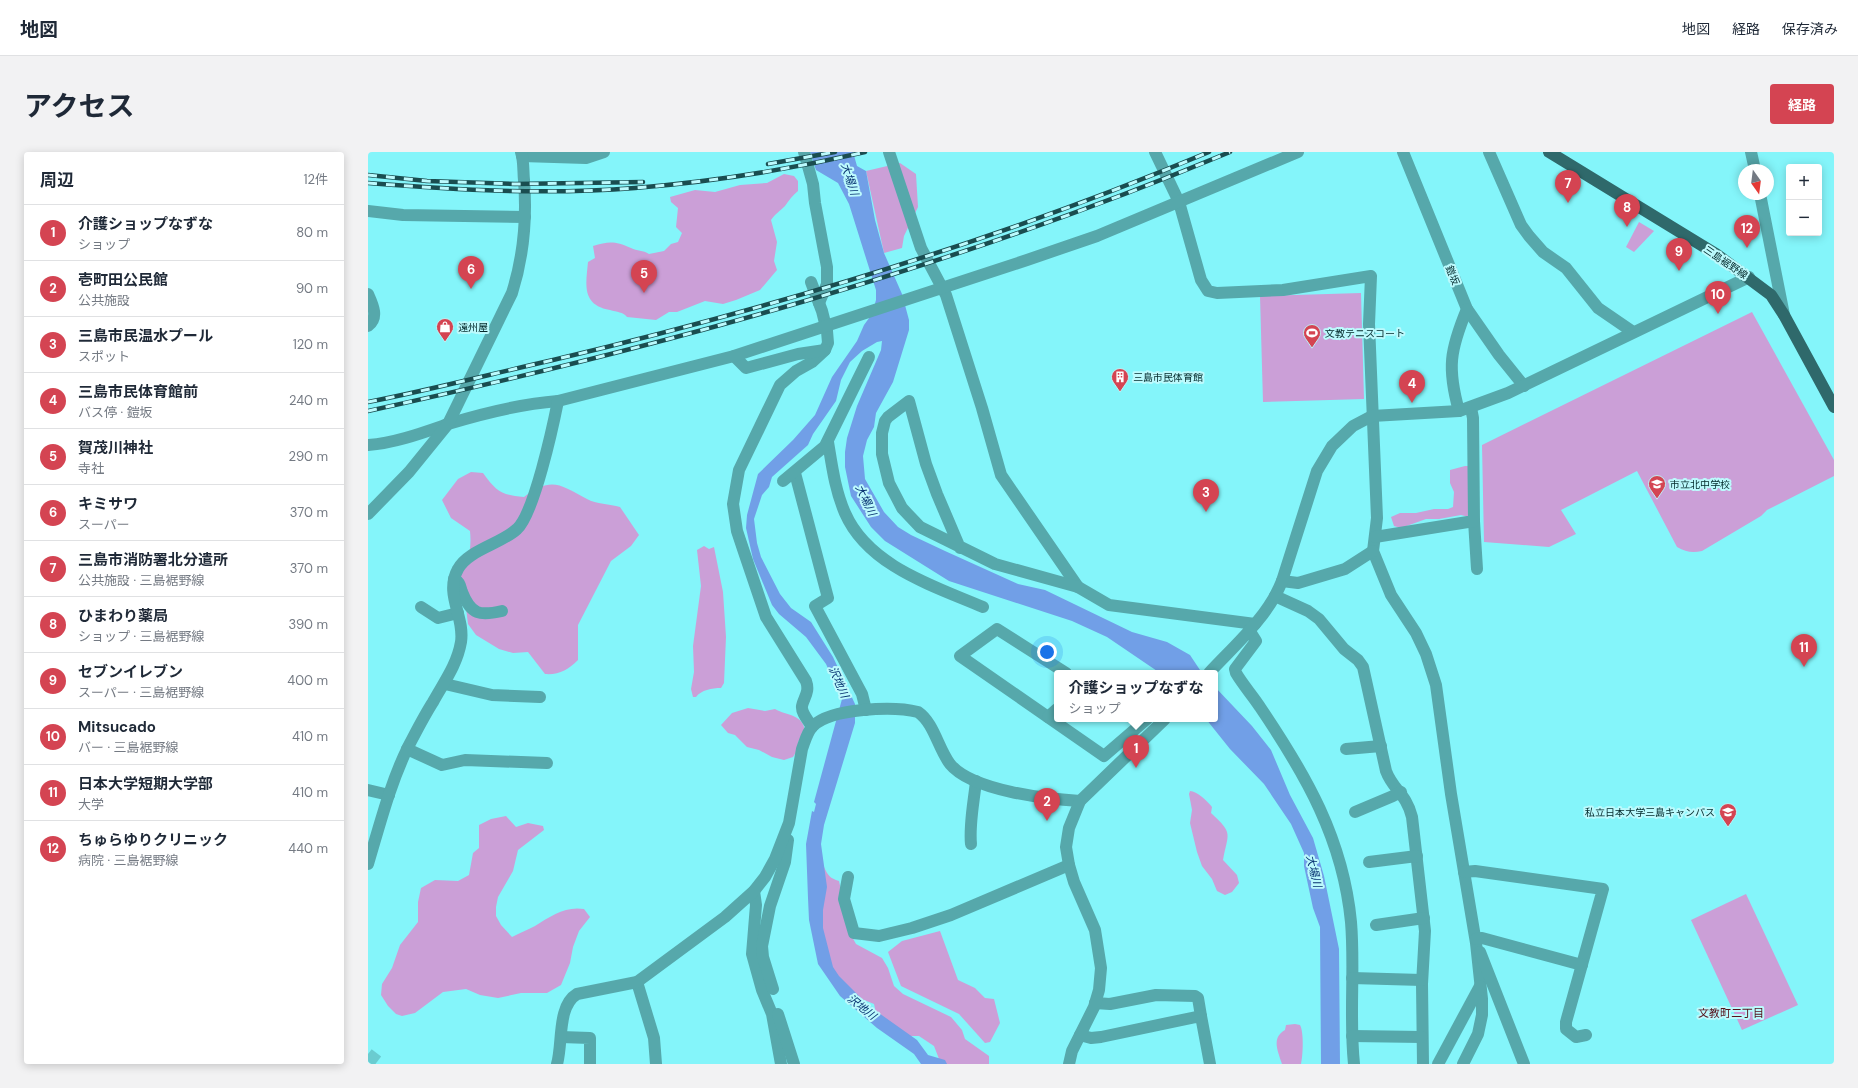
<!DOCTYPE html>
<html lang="ja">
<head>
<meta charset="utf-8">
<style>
  :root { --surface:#fff; --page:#f2f2f3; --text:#1f2937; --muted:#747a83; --line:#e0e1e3; --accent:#d44452 }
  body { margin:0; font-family:"DM Sans","Noto Sans JP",sans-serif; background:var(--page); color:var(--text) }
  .controls { position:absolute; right:12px; top:12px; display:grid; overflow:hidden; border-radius:4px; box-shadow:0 2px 10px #0003 }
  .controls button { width:36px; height:36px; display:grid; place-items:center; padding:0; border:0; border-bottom:1px solid var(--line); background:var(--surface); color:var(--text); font:20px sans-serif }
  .compass { position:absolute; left:1370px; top:12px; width:36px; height:36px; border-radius:50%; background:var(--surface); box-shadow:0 2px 10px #0003; rotate:166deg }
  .you { position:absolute; left:679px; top:500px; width:14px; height:14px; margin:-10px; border:3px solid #fff; border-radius:50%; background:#1a73e8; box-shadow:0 0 0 6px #1a73e833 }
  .badge { display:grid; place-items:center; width:26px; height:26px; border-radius:50%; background:var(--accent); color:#fff; font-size:13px; font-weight:700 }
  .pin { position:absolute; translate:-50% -33px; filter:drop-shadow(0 1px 2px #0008) }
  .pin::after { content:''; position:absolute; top:21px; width:14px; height:12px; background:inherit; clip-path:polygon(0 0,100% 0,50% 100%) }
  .popup { position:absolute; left:686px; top:518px; width:164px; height:52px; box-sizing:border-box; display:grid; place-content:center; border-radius:4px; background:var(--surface); filter:drop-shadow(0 1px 3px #0005); font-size:13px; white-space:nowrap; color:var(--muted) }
  .popup b { font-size:15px; color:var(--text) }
  .popup::after { content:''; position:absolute; left:50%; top:100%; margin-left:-8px; border:8px solid transparent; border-top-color:var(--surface) }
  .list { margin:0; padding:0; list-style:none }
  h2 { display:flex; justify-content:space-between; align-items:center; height:52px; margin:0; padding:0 16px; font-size:17px }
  h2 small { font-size:13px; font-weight:400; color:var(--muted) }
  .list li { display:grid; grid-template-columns:26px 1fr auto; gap:12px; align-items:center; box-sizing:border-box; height:56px; padding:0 16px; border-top:1px solid var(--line) }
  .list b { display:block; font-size:15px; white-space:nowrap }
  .list p { margin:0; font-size:13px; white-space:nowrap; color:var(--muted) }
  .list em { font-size:13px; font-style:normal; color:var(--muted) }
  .map { position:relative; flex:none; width:1466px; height:912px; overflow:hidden; border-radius:4px }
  header { display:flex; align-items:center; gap:24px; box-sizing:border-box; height:56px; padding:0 20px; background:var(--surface); border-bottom:1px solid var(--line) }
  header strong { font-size:19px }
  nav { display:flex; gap:22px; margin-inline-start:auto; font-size:14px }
  .intro { display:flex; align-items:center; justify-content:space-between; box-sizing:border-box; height:96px; padding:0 24px }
  h1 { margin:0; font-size:28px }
  .button { padding:10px 18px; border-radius:4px; background:var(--accent); color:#fff; font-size:14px; font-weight:700 }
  main { display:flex; gap:24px; padding:0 24px }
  aside { flex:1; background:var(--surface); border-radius:4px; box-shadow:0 2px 10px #0003 }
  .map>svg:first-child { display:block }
  .green { fill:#cb9fd7 }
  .water { fill:#719fe7 }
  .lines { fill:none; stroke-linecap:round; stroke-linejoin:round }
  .minor-tunnel { stroke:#6accd0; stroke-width:12; stroke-dasharray:12 6; stroke-linecap:butt }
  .minor { stroke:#56a8ab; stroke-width:12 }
  .major { stroke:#2f696b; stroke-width:12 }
  .rail-casing { stroke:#1a4d50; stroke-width:4.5 }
  .rail { stroke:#bcfafd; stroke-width:3; stroke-dasharray:9; stroke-linecap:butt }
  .labels { text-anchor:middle; stroke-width:4; stroke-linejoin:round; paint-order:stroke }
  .street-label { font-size:10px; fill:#02282a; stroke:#bcfafd }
  .poi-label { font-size:10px; fill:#02282a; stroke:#bcfafd; text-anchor:start }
  .water-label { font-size:11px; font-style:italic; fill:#063170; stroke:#bcfafd }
  .neighbourhood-label { font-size:11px; fill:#56111a; stroke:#bcfafd }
</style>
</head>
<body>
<header>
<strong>地図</strong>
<nav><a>地図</a><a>経路</a><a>保存済み</a></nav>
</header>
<div class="intro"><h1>アクセス</h1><a class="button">経路</a></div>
<main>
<aside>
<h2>周辺<small>12件</small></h2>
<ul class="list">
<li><span class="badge">1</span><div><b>介護ショップなずな</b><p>ショップ</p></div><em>80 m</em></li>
<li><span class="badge">2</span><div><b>壱町田公民館</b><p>公共施設</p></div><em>90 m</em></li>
<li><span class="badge">3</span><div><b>三島市民温水プール</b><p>スポット</p></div><em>120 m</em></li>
<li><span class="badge">4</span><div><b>三島市民体育館前</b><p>バス停 · 鎧坂</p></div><em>240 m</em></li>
<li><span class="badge">5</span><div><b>賀茂川神社</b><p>寺社</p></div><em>290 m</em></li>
<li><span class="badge">6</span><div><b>キミサワ</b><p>スーパー</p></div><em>370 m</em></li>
<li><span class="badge">7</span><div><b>三島市消防署北分遣所</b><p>公共施設 · 三島裾野線</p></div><em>370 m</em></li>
<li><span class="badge">8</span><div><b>ひまわり薬局</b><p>ショップ · 三島裾野線</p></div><em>390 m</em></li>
<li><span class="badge">9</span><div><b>セブンイレブン</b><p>スーパー · 三島裾野線</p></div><em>400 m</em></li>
<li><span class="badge">10</span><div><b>Mitsucado</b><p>バー · 三島裾野線</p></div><em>410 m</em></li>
<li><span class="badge">11</span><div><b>日本大学短期大学部</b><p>大学</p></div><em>410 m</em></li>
<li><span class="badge">12</span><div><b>ちゅらゆりクリニック</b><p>病院 · 三島裾野線</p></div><em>440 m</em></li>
</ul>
</aside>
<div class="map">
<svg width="1466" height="912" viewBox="0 0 1466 912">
  <rect width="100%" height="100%" fill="#84f5fa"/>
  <g class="green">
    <polygon points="532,11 548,22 550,55 536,84 534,96 516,101 498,19"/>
    <path d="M416,22L426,24L430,29V39C425,43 421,48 417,54C412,59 407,62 403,68L409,90L406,109L409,118L392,138L368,148L355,152L337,149L309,160H301L288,168L259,165C255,160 249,160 242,158C213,153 218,132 220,110L227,106L225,94C241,89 247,89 263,96C269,99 275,98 281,102L296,99L303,92L310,90L314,81L308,75L310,56L303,50L302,45L327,38L347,40L372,33L399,31Z"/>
    <polygon points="1271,70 1286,79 1266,100 1258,95"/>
    <polygon points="993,141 996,247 895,250 892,144"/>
    <path d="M1384,160L1466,308V324L1399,358L1393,364L1334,399C1324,401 1318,400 1309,395L1269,319L1193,358L1208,382L1181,395L1116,390L1114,293Z"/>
    <polygon points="1097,314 1100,314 1101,365 1093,363 1071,367 1058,367 1033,376 1026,374 1023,365 1032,361 1048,361 1066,357 1080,357 1085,355 1086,340 1082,331 1082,318"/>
    <path d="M103,320L115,321C129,340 133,343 156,345C184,324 192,333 219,347C228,352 242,352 252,355L271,383L263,394L243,409L210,473V508C200,518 191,523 177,522L160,500L145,501L131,497L108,483L100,472L98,456L90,428C100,410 104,399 102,379L83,366L74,348L90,327Z"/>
    <path d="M336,394L341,397L346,395L355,440L358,485L356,531L353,536C344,536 333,538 328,545H325L323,537L326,520L325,494L333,434L329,398Z"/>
    <path d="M380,556L397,559L407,557C419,564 435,562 437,579L430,590V597L425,605L416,608L404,605L391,598L379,595L367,583L360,581L353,573L364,561Z"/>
    <path d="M822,639C829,639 839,649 844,655L843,661C866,682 860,681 855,708L869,723L871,731L864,740L857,743L849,739L844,727L834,714L829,700L822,671L824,658L821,642Z"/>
    <path d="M138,664L148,675L160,671L175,674L176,678L150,698L145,719L130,745L128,755V764L133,773L144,785C151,781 160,778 167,774C183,764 197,754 216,757L222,765L211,779L205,795L202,811L193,833L179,841H153L130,846L112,843L98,837L75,840L47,861L34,864L28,862L20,854L13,843L14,832L24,816L32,793L50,770V750L53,736L67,728L90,729L101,723L105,701L111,696V673L123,667Z"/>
    <path d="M452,714L456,715C460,724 462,726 471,729L483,783L488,792L514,806L520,816L526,834L535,842L583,865L594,878L597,887L621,904V912H573L566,894L551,884H540L508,861L506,852L481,842L465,818L455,788Z"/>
    <polygon points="1378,742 1430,853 1374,878 1323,768"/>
    <polygon points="572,779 590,828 607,836 617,846 626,847 632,871 622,890 617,891 591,862 533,834 520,800 534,789"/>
    <path d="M927,872L932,873C936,880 935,904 933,912H914C910,899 903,886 917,878L918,873Z"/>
  </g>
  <g class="water">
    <polygon points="442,0 485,0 489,14 498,19 507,68 516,101 534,142 541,168 541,178 525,230 508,261 506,275 499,288 495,304 497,327 516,360 530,375 543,383 577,399 650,432 677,438 764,480 799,490 822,503 834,521 792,521 739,485 704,469 581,429 517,389 503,375 483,344 477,315 477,300 479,286 489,254 513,198 514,189 509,190 494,199 482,210 473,228 468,249 445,282 440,293 404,325 401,335 394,343 386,367 389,391 393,405 412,442 423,456 443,470 465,505 487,552 487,571 456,673 453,692 459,735 455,758 455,776 465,815 471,824 501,854 549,888 560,903 577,908 579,912 553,912 546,902 509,876 472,844 450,812 441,768 440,746 438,692 444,659 446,660 448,652 446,650 474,547 458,512 438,485 411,462 404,453 385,407 378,376 379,363 390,322 425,288 447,263 464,225 489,189 496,173 504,162 508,148 508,138 481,52 470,31 448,18"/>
    <polygon points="847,535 884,574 903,598 922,643 945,686 956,724 971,797 972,912 953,912 952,775 945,756 936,714 936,701 923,672 896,632 862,597 838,567 847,567"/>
  </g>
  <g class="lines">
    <polyline class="minor-tunnel" points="0,902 13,912"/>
    <g class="minor">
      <polyline points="436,0 445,32 447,51 459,115 459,132 451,151"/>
      <polyline points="521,0 553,96 578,143 614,256 633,323 710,435"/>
      <polyline points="787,0 811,50 833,128 840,139 849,141 915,138 1003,124 1001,172 1009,366 1005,399 1023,443 1048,481 1058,502 1068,533 1083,642 1108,791 1114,847 1114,863 1110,882 1095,912"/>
      <polyline points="1035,0 1099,157 1131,203 1156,234"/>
      <polyline points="1121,0 1153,73 1161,84 1175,100 1198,116 1230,156 1265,180"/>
      <polyline points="1383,0 1387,18"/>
      <polyline points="154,4 218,6 236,0"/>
      <polyline points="1392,42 1416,163"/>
      <polyline points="0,59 35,63 157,65"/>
      <path d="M443,130L454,159L459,179L460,191L457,198L444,210L428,219L412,233L371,318L365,352L369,379L375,397L398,465L438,529C442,540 436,545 434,554C433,561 441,569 444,575"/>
      <path d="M0,142C5,153 11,166 0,174"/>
      <polyline points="366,204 378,216 430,202 457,198"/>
      <path d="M1091,259C1079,216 1082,198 1099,157"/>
      <path d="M460,290C464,314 467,338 477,361C500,414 566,434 615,455"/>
      <path d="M0,293C27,291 54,281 80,272C116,261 153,252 190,249L366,204L659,108L729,84L930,0"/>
      <polyline points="427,321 460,446 447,454 494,542 498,558"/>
      <polyline points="415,329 457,294 501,205"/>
      <path d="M0,362L41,320L80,272L144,141C156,103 159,67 156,28C155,19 156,9 153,0"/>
      <polyline points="1106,369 1109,417"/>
      <polyline points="1007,385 1106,369 1105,266 1103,256"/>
      <polyline points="592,396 569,342 558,312 541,249 520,265 517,269 514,281 514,302 521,331 534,356 552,375 627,412 710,435 741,453 887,472"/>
      <path d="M86,427C92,430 92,434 94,440C103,463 112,464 134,459"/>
      <polyline points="914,429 930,431 977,417 1005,399"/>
      <path d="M907,444L940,459L951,467L976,497L990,508L995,515L1018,619C1025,638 1038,641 1044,665L1057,779L1054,832L1055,912"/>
      <polyline points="53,455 70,466 90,461"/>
      <path d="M881,478L888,489L867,517L868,521C875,533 885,544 892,555C938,623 975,687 983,770C987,817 981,865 986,912"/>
      <polyline points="698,521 629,477 592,504 736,604 779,567"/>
      <path d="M841,521C867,493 900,465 914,429L949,319L964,294L985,274L1004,264L1091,259L1140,241L1381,125"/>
      <polyline points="77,532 124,543 172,545"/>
      <polyline points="680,565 689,557"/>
      <polyline points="39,597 74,613 97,608 179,611"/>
      <polyline points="978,597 1013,594"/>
      <polyline points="0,638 21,643"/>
      <polyline points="987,660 1025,644 1033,640"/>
      <path d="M603,692C601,672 606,649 608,629"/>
      <polyline points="1001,710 1049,704"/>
      <path d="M0,712C12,672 22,632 40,595C48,580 56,564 65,550C76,530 89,513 93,490C97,464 76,442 90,417C100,398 133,392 149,377C166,362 185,274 190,249"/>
      <polyline points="1096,720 1107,719 1235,737 1198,870 1198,877 1208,885 1218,883"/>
      <polyline points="480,725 476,747 486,781 511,784 544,776 583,763 701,713"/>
      <polyline points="386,739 388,753 384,802 394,838 404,862 413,912"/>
      <polyline points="1008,773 1056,766"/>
      <polyline points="1108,787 1114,786 1214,813"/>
      <polyline points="1112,800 1156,912"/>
      <polyline points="984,826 1054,828"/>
      <polyline points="269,830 286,886 288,912"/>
      <polyline points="405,837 395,805 394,794 402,754 417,710 420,688"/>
      <polyline points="727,851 742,852 788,843 827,844 830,846 833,864"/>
      <polyline points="410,862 426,912"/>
      <polyline points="712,883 723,886 733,885 833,864 842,912"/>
      <polyline points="984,884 1054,885"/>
      <polyline points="193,885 222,886 222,912"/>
      <path d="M189,912C195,891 189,854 209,842L269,830L357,765L386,739L397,725L407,707L421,671L434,597C437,589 439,580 445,574C463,556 526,554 550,560C566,571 570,596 582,612C604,639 679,647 712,649"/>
      <polyline points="701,912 704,899 726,855 731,838 733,816 727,778 706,730 701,713 698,695 701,676 712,649 797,567"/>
      <polyline points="1070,912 1112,834"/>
    </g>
    <polyline class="major" points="1181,0 1348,102 1403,143 1416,163 1466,255"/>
    <defs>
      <g id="rail">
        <polyline points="400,12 467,0"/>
        <polyline points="0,23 59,29 147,32 275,30"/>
        <path d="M0,31C89,38 178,43 267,36C342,30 424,17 497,0"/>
        <path d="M0,250C62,238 123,222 185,208C408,155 629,89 841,0"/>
        <path d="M0,259C294,195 584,116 862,0"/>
      </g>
    </defs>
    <use href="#rail" class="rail-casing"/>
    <use href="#rail" class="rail"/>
  </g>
  <defs>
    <symbol id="shop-pin" viewBox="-11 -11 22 30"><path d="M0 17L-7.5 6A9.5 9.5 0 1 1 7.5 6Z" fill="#d44452" stroke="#bcfafd"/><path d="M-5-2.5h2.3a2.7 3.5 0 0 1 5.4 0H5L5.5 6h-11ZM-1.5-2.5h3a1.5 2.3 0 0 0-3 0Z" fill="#fff"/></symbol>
    <symbol id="stadium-pin" viewBox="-11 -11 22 30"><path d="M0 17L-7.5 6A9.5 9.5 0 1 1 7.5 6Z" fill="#d44452" stroke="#bcfafd"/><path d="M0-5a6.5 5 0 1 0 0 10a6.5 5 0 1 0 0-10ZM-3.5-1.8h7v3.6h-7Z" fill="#fff"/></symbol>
    <symbol id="building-pin" viewBox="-11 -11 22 30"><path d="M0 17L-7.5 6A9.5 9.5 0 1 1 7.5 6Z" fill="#d44452" stroke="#bcfafd"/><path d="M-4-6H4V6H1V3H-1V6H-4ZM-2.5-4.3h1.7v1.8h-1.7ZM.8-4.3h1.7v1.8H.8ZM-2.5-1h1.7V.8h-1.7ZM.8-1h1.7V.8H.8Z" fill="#fff"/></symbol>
    <symbol id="school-pin" viewBox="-11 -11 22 30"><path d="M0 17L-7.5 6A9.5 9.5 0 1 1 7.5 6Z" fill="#d44452" stroke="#bcfafd"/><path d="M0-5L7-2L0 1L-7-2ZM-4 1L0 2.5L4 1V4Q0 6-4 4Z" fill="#fff"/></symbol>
  </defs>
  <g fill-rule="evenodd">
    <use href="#shop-pin" x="67" y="165" width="20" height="27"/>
    <use href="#stadium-pin" x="934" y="171" width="20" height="27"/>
    <use href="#building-pin" x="742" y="215" width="20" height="27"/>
    <use href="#school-pin" x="1279" y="322" width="20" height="27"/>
    <use href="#school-pin" x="1350" y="650" width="20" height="27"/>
  </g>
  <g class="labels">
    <g class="street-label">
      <text transform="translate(1358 110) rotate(34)" y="4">三島裾野線</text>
      <text transform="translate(1085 123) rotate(68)" y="4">鎧坂</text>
    </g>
    <g class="poi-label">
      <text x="90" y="179">遠州屋</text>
      <text x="957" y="185">文教テニスコート</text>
      <text x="765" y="229">三島市民体育館</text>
      <text x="1302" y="336">市立北中学校</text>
      <text x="1347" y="664" text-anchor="end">私立日本大学三島キャンパス</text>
    </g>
    <g class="water-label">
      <text transform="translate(482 27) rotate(72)" y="4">大場川</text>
      <text transform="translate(498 348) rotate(64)" y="4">大場川</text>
      <text transform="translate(471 530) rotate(66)" y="4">沢地川</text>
      <text transform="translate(946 719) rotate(76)" y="4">大場川</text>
      <text transform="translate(494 855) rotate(38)" y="4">沢地川</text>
    </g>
    <g class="neighbourhood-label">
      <text x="1363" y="865">文教町二丁目</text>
    </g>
  </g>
</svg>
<div class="controls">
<button>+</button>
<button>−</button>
</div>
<svg class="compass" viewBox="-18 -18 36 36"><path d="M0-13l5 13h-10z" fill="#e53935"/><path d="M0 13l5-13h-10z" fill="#747a83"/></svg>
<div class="you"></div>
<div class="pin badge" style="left:768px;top:616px">1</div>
<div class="popup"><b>介護ショップなずな</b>ショップ</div>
<div class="pin badge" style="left:679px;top:669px">2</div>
<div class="pin badge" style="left:838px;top:360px">3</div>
<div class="pin badge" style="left:1044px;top:251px">4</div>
<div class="pin badge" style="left:276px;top:141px">5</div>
<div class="pin badge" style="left:103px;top:137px">6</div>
<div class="pin badge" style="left:1200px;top:51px">7</div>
<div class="pin badge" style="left:1259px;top:75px">8</div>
<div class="pin badge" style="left:1311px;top:119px">9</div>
<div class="pin badge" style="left:1350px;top:162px">10</div>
<div class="pin badge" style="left:1436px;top:515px">11</div>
<div class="pin badge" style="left:1379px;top:96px">12</div>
</div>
</main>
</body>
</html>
